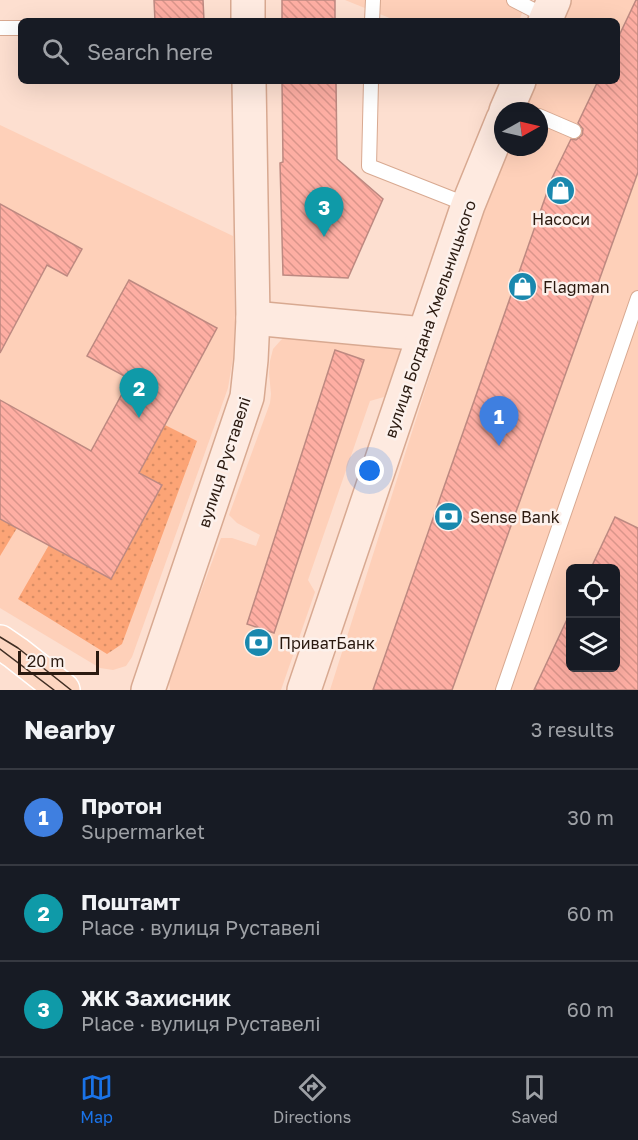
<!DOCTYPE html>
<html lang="en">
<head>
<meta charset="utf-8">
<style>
  :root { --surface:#171b24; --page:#242831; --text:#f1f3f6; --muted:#9ea1a6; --line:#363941; --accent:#1a73e8 }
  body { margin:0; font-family:"Golos Text",sans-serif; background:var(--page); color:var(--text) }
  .controls { position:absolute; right:18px; bottom:18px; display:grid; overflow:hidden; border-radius:9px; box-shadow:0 6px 24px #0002 }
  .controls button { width:54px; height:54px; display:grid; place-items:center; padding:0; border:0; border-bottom:2px solid var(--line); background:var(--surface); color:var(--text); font:30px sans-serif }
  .compass { position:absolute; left:494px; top:102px; width:54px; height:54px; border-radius:50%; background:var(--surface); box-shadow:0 6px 24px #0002; rotate:82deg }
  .scale { position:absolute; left:18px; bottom:15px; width:81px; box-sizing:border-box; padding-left:6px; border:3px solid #2b1a10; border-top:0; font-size:16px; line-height:21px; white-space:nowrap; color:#2b1a10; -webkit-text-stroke:4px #fcf1ec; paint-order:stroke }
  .you { position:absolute; left:370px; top:471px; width:21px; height:21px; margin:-15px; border:4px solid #fff; border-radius:50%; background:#1a73e8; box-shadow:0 0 0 9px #1a73e833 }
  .badge { display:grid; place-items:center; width:39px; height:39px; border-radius:50%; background:var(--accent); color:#fff; font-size:20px; font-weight:700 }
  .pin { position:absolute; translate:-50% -50px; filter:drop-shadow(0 2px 3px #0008) }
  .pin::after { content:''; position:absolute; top:32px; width:21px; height:18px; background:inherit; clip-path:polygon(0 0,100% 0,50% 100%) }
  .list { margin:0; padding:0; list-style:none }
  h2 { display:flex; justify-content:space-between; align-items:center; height:78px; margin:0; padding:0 24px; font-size:26px }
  h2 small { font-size:20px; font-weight:400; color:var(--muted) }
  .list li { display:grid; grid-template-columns:39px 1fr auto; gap:18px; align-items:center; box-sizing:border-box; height:96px; padding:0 24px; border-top:2px solid var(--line) }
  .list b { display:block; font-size:22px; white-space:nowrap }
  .list p { margin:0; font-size:20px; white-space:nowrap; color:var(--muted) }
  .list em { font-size:20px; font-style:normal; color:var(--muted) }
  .icon { flex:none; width:33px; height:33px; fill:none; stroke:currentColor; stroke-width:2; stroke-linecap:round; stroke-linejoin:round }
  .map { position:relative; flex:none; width:638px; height:690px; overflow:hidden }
  .search { position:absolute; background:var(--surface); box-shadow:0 6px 24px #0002; left:18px; right:18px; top:18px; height:66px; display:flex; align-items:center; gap:15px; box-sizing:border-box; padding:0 21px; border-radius:9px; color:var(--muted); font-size:22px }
  .sheet { height:366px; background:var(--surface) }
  nav { display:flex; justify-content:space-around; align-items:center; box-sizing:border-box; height:84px; border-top:2px solid var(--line); background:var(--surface); font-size:16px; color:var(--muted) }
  nav a { display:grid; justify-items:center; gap:3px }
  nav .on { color:var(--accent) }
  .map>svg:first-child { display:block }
  .built { fill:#fed0b9; fill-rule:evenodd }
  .grass { fill:url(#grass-dots) }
  .building { fill:url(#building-back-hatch); stroke:#bd8981; stroke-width:1.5 }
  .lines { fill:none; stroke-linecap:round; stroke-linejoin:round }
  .lane-casing { stroke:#d8a991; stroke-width:16 }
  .secondary-casing { stroke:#d8a991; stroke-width:36 }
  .primary-casing { stroke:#fff; stroke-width:36 }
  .lane { stroke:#fff; stroke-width:14 }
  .secondary { stroke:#feeae0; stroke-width:33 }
  .primary { stroke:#fdd6c1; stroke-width:33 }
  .tram { stroke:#402e23; stroke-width:1.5 }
  .labels { text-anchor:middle; stroke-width:5; stroke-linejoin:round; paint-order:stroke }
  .poi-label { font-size:16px; fill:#2b1a10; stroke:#fcf1ec; text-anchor:start }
  .street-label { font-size:16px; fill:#2b1a10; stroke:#fcf1ec }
</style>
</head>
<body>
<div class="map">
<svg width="638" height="690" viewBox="0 0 638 690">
  <defs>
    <pattern id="grass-dots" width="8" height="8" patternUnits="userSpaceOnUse" patternTransform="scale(1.5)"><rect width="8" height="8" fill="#fca476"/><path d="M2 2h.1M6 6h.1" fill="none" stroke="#d88d65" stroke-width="1.8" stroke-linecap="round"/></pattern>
    <pattern id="building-back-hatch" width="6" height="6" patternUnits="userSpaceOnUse" patternTransform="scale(1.5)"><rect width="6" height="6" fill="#feaea3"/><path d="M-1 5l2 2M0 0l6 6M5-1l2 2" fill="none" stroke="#da958b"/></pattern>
  </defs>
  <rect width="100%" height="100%" fill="#fddfd0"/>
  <g class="built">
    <polygon points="345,0 527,0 519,21 397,21"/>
    <path d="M568,0H638V690H330L480,218L508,147H539V111H522L533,81H617V21H558ZM570,568H616V668H570Z"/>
    <polygon points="0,125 233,236 235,322 233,358 228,388 132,657 126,666 113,670 100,668 0,608"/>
    <polygon points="289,334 398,346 400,352 384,397 370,401 308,580 315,592 281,690 170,690 169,680 176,658 221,538 232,538 256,546 260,535 237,523 229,515 270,403 271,394 269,373 270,361 273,349 281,340"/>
  </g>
  <g class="grass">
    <polygon points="165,425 197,441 122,644 107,654 18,599 49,545 161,485 139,473"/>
    <polygon points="0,519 17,528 0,556"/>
  </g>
  <g class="building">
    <polygon points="154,0 203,0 204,21 155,21"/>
    <rect x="282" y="0" width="53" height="21"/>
    <polygon points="636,0 638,0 638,172 452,690 373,690 552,178 571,139 576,140 582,135 583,129 578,123 598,81 617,81 617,40"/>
    <polygon points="282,81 336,81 337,159 383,199 348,278 283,275 280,163 283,162"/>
    <polygon points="0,204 82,249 67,276 47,265 0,353"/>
    <polygon points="129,280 217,328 139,473 162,485 111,579 0,519 0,400 91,451 130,379 87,356"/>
    <polygon points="335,350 364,360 274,633 247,624"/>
    <polygon points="615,517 638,528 638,690 534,690 570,613 570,668 615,668 615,568 591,568"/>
  </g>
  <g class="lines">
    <defs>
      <g id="lane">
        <polyline points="514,0 547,17"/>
        <polyline points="372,21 373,0"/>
        <polyline points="0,28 21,28"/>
        <polyline points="371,81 369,166 468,205"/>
        <polyline points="539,116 574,131"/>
        <polyline points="503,690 638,298"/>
      </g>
      <g id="secondary">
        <polyline points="248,0 248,21"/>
        <polyline points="545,21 554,0"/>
        <polyline points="506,111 519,81"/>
        <polyline points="253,318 424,334"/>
        <polyline points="148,690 247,397 251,360 253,318 249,81"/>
        <polyline points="304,690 468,205 503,119"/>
      </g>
      <polyline id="primary" points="0,642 16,653 63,690"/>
    </defs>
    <use href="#lane" class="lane-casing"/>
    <use href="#secondary" class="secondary-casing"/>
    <use href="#primary" class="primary-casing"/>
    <use href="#lane" class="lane"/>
    <use href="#secondary" class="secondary"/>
    <use href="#primary" class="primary"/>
    <g class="tram">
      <polyline points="0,637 18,648 71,690"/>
      <polyline points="0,649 54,690"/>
    </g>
  </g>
  <defs>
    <symbol id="shop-disc" viewBox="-11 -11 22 22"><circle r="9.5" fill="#1a88ae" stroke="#fcf1ec"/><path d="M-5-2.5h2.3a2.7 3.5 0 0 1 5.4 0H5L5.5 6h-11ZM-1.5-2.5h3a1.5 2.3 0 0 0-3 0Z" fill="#fff"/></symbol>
    <symbol id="bank-disc" viewBox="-11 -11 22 22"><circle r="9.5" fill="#1a88ae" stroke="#fcf1ec"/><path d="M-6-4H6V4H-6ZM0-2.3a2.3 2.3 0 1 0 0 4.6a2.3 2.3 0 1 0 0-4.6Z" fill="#fff"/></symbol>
  </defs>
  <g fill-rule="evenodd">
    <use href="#shop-disc" x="544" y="174" width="33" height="33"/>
    <use href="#shop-disc" x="506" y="270" width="33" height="33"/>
    <use href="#bank-disc" x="432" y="500" width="33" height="33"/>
    <use href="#bank-disc" x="242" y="626" width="33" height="33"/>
  </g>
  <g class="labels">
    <g class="poi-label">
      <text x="561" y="225" text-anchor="middle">Насоси</text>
      <text x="543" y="293">Flagman</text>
      <text x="470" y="523">Sense Bank</text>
      <text x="279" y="649">ПриватБанк</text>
    </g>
    <g class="street-label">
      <text transform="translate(430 319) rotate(-71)" y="6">вулиця Богдана Хмельницького</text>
      <text transform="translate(224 462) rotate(-72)" y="6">вулиця Руставелі</text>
    </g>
  </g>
</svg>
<div class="controls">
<button><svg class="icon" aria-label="locate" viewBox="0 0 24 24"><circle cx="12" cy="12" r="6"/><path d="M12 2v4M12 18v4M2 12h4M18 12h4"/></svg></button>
<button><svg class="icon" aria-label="layers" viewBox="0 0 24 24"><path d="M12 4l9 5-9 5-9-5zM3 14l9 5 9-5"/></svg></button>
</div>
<svg class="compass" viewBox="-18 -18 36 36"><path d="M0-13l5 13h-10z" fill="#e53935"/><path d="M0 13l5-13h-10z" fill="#9ea1a6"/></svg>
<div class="scale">20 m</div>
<div class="you"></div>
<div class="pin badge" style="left:499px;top:446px;background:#3f7fe0">1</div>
<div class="pin badge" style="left:139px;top:418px;background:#0f9aa8">2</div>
<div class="pin badge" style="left:324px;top:237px;background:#0f9aa8">3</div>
<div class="search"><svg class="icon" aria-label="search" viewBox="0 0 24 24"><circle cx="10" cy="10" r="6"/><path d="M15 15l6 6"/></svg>Search here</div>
</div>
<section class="sheet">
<h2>Nearby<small>3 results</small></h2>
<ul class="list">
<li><span class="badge" style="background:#3f7fe0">1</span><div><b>Протон</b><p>Supermarket</p></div><em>30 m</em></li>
<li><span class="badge" style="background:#0f9aa8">2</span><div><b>Поштамт</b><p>Place · вулиця Руставелі</p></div><em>60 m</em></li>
<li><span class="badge" style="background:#0f9aa8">3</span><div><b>ЖК Захисник</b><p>Place · вулиця Руставелі</p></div><em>60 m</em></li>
</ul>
</section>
<nav>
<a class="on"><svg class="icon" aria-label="map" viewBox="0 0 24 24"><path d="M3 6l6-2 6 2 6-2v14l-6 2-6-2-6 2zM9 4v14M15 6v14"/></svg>Map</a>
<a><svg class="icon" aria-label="directions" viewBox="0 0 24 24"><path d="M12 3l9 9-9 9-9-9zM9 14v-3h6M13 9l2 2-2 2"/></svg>Directions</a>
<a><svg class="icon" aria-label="saved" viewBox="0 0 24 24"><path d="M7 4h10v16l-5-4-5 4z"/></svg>Saved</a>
</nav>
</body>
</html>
